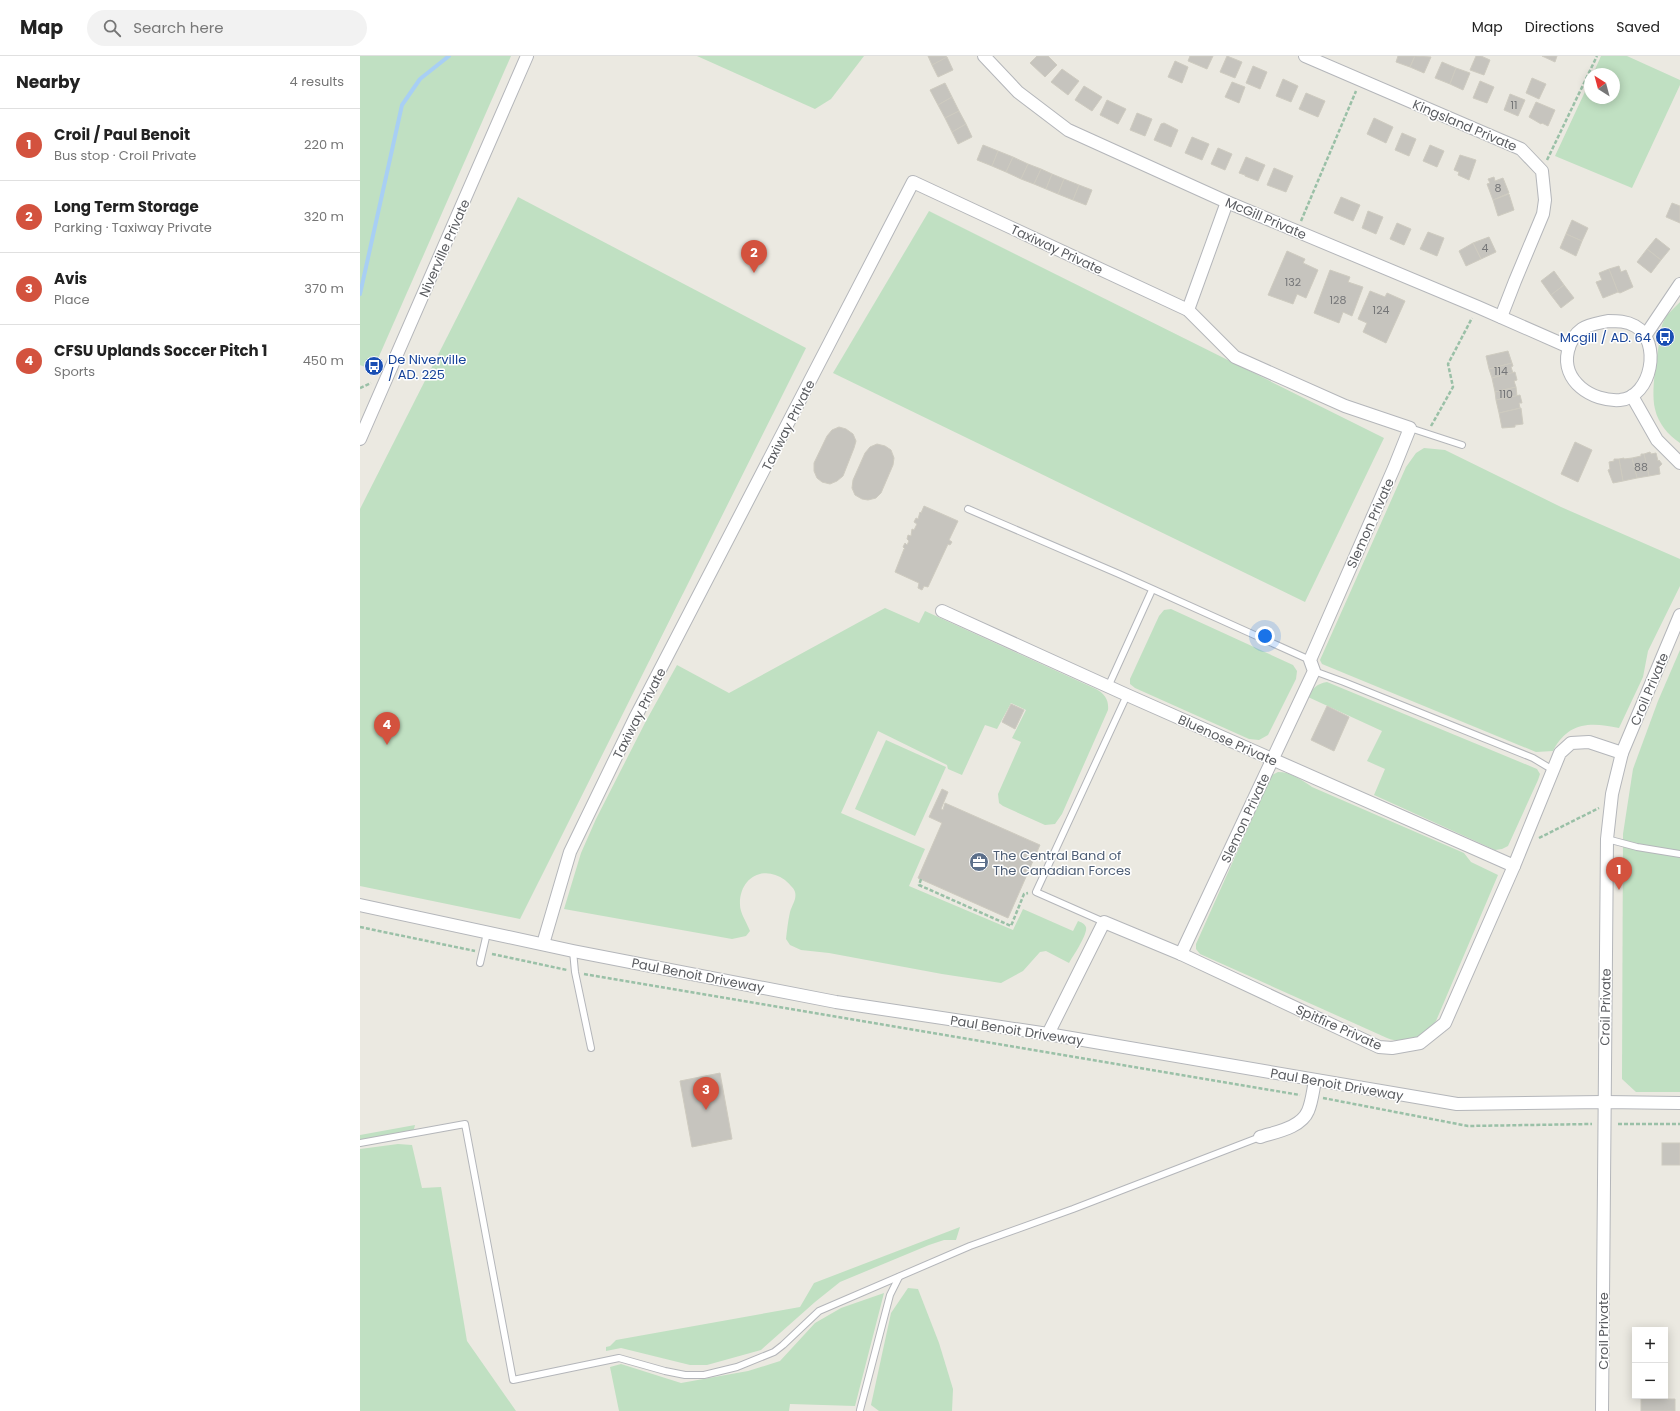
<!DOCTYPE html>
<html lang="en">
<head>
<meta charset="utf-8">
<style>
  :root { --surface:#fff; --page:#f2f2f2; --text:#222; --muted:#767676; --line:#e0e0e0; --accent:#d3523e }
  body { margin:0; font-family:Poppins,sans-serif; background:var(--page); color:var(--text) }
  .controls { position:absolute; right:12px; bottom:12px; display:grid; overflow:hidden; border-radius:0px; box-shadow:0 2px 10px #0003 }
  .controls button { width:36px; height:36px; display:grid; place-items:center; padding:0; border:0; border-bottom:1px solid var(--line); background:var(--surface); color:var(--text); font:20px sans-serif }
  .compass { position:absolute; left:1224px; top:12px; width:36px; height:36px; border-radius:50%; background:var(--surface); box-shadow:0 2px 10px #0003; rotate:324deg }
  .you { position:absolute; left:905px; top:580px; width:14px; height:14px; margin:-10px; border:3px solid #fff; border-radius:50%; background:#1a73e8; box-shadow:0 0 0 6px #1a73e833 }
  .badge { display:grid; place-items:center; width:26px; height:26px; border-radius:50%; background:var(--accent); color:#fff; font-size:13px; font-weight:700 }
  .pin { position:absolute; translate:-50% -33px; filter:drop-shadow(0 1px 2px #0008) }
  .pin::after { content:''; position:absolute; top:21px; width:14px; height:12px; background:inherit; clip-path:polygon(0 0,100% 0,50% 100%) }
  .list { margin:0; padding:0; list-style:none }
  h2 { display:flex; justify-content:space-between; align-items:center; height:52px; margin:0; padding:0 16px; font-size:17px }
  h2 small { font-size:13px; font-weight:400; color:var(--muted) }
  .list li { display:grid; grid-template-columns:26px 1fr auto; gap:12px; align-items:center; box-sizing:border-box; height:72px; padding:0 16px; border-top:1px solid var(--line) }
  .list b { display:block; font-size:15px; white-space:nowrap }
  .list p { margin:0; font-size:13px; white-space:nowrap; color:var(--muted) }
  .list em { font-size:13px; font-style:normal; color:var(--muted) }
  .icon { flex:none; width:22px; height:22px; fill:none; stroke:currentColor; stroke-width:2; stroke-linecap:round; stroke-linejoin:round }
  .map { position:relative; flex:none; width:1320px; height:1355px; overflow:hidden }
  header { display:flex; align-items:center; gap:24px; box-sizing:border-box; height:56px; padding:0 20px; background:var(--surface); border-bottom:1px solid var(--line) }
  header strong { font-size:19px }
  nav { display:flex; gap:22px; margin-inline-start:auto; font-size:14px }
  .search { width:280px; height:36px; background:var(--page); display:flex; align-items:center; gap:10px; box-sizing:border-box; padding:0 14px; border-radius:22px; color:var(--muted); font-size:15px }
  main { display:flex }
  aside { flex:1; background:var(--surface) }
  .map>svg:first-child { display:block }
  .green { fill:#c0e0c2 }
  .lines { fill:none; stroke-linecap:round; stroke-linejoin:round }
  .stream { stroke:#a8cff4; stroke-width:4 }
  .building { fill:#c6c4be; stroke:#cecbc0 }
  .lane-casing { stroke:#b4b6ba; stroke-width:8 }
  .street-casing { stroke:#b4b6ba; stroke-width:14 }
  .path { stroke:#9ac0a7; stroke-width:2.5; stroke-dasharray:4 2; stroke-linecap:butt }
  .lane { stroke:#fff; stroke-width:6 }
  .street { stroke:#fff; stroke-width:12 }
  .labels { text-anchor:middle; stroke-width:3; stroke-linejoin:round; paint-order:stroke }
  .number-label { font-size:11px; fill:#757678 }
  .street-label { font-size:13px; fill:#5a5c60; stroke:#fff }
  .transit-label { font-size:13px; fill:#164399; stroke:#fff; text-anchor:end }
  .service-label { font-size:13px; fill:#4e5e75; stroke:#fff; text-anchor:start }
</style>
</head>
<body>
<header>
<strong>Map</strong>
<div class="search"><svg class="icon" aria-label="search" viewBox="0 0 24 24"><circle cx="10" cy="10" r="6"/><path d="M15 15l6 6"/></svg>Search here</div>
<nav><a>Map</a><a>Directions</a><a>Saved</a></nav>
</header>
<main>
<aside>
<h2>Nearby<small>4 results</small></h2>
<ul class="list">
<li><span class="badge">1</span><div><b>Croil / Paul Benoit</b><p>Bus stop · Croil Private</p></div><em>220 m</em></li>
<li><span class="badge">2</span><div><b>Long Term Storage</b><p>Parking · Taxiway Private</p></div><em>320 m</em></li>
<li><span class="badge">3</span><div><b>Avis</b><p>Place</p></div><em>370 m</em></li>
<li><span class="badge">4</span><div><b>CFSU Uplands Soccer Pitch 1</b><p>Sports</p></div><em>450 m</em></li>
</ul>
</aside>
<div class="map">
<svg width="1320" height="1355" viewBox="0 0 1320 1355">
  <rect width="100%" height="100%" fill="#ebe9e1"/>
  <g class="green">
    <polygon points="0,0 151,0 13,314 0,309"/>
    <polygon points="337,0 504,0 471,43 455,53"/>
    <polygon points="1241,0 1267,0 1320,24 1320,29 1272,132 1195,100 1230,25 1230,42 1254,42 1254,18 1233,18"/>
    <polygon points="158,141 446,292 160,863 0,830 0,453"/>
    <polygon points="569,155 1024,382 945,546 473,317"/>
    <path d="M1320,246V387C1308,379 1298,367 1295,353C1290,331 1299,291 1302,269L1306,260Z"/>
    <path d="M1064,392L1085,394L1201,451L1320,503V530L1288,595L1283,621L1259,672C1230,666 1208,666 1193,695L1176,696L962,608L960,604L1046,411L1056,397Z"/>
    <path d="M525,552L559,567L565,555L736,633C745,638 749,644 748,654L702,758L695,768L685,769L643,750L639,747L638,738L661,686L652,682L666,654L651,647L637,673L625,669L602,719L588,713L587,709L518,675L481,757L565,793L549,830L653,874L663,853L713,875L718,865C721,866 725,868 726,871C728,878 713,900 709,907L686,895L680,896L663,915L641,927L582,918L469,897L441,894L430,889L426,883C427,874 428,865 430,856C432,849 437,843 435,836C434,832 428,827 425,824C403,808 379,822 380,849C380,857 387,867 390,875L386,880L372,883L204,853L221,797L236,763L286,665L317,609L369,637Z"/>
    <polygon points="811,553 933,609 937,615 936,623 908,679 899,684 889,683 775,632 770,628 770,623 799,560 804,554"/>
    <polygon points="1320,594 1320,1036 1276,1036 1262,1023 1263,778 1273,713 1298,645"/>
    <path d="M967,626L1177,713L1180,718L1178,724L1148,790L1142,793L1135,794L1014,739L1025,713L1007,705L1022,675L948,641C953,632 956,628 967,626Z"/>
    <polygon points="526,684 586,711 555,780 495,753"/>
    <path d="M918,716C931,716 942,724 952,731L1104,797L1111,806L1138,819L1076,965C1063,982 1048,990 1027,982L840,898L836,893V888L908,727L912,719Z"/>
    <polygon points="55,1069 54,1073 52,1075 0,1085 0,1079"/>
    <polygon points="38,1088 52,1089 62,1132 81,1131 107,1285 156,1355 0,1355 0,1093"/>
    <polygon points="600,1171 596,1184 584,1184 569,1189 480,1226 455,1246 401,1294 347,1309 330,1309 261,1292 246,1295 246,1291 250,1290 256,1284 440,1251 454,1227"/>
    <polygon points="548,1232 558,1233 579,1287 593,1333 592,1355 519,1355 511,1349 531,1257"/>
    <polygon points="524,1237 495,1350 430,1348 429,1355 259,1355 250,1311 261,1308 321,1327 388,1315 420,1305 455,1267 481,1252"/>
  </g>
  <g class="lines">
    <polyline class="stream" points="0,238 42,49 60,23 89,0"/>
  </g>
  <g class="building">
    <polygon points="568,0 586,0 587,2 572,9"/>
    <polygon points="677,0 688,0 697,9 685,21 670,7"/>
    <polygon points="830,0 853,0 847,13 828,5"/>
    <polygon points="867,0 882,6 875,22 860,16"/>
    <polygon points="1038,0 1055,0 1050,11 1036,6"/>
    <polygon points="1055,0 1071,1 1064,17 1050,11"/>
    <polygon points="1116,0 1121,0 1130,4 1124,19 1110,14"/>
    <polygon points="1182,0 1197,0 1195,6"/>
    <polygon points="587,1 593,14 578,21 572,9"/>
    <polygon points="815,5 828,11 822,27 808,21"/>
    <polygon points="1082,6 1096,12 1090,28 1075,22"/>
    <polygon points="893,10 907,16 900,33 886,27"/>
    <polygon points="1096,12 1110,17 1103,34 1090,28"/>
    <polygon points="702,13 719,25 708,39 691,26"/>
    <polygon points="1172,22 1186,28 1179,43 1166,37"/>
    <polygon points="923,23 938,30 931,46 916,40"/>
    <polygon points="1120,25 1134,31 1127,47 1113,42"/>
    <polygon points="872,26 885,31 879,47 865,41"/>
    <polygon points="585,27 592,41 578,49 570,34"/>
    <polygon points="724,30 742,41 732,55 715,44"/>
    <polygon points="946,37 965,45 958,61 939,53"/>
    <polygon points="1150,38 1165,44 1158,60 1144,54"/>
    <polygon points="592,41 599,55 585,62 578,49"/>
    <polygon points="747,44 766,53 758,68 740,59"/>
    <polygon points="1176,46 1195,54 1188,70 1182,67 1181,68 1169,61"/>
    <polygon points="599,55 606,68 592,76 585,62"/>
    <polygon points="777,57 792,63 785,80 770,74"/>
    <polygon points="1014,62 1033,71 1026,87 1007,78"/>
    <polygon points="804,67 818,74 811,91 794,84 801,68"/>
    <polygon points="606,68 612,81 598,88 592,76"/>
    <polygon points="1042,77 1056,83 1049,100 1035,94"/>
    <polygon points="832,81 849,88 842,104 825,97"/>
    <polygon points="623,89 638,95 632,110 617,104"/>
    <polygon points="1070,89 1084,95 1077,111 1063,105"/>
    <polygon points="858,92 872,98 865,114 851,108"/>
    <polygon points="638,95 653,101 646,116 632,110"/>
    <polygon points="1100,99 1116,104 1109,124 1098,119 1099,116 1094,114"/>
    <polygon points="653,101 668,108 661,123 646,116"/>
    <polygon points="886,101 905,109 898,125 885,120 885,119 879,117"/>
    <polygon points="668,108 681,113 674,128 661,123"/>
    <polygon points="914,112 933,120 926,136 907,129"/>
    <polygon points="681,113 692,118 686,133 674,128"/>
    <polygon points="692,118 704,123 698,138 686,133"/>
    <polygon points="1134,121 1135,125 1143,122 1149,137 1133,144 1127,128 1130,127 1128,123"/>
    <polygon points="704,123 719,129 713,144 698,138"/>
    <polygon points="719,129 732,134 726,149 713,144"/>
    <polygon points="1149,138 1154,154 1138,160 1133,144"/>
    <polygon points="981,141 1000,149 993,165 974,157"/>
    <polygon points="1312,147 1320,150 1320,167 1306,161"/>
    <polygon points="1008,155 1023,161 1016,178 1002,172"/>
    <polygon points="1212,164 1228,172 1222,185 1206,178"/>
    <polygon points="1037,167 1051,173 1044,189 1030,183"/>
    <polygon points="1068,176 1084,182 1077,200 1060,193"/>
    <polygon points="1206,178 1222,185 1216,200 1200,192"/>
    <polygon points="1129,181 1136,196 1121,203 1113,187"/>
    <polygon points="1296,182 1310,193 1301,204 1287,193"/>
    <polygon points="1113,187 1121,203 1106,210 1099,195"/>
    <polygon points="1287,193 1301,204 1291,217 1277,206"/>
    <polygon points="927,195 945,203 943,207 958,214 946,242 937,238 933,248 908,239"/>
    <polygon points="1259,210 1261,216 1266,214 1273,231 1260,237 1258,236 1249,213"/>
    <polygon points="1249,213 1258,236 1243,242 1236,226 1242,224 1239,217"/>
    <polygon points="970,214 990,221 988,226 1003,231 992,260 983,256 979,267 954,257"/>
    <polygon points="1194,215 1204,229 1191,239 1181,225"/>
    <polygon points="1204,229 1214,242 1201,252 1191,239"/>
    <polygon points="1010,235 1025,241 1027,237 1045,245 1026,287 1003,276 1007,267 998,263"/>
    <polygon points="1148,295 1152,307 1129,313 1126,300"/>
    <polygon points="1152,307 1153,310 1151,311 1153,317 1132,322 1129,313"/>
    <polygon points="1155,316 1157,324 1154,325 1156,331 1135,336 1132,322"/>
    <polygon points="1156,331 1157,340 1136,344 1135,336"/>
    <polygon points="1160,339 1162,347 1159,347 1160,352 1139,357 1136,344"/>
    <polygon points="1161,352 1163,368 1155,369 1155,371 1142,372 1139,357"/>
    <polygon points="479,371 486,373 493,378 496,385 494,392 483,420 477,425 470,428 462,426 457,422 454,415 454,407 467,380 472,374"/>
    <polygon points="1215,386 1232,394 1218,426 1201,418"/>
    <polygon points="517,388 525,390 531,394 534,402 533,409 521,437 516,442 508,444 502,443 495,439 492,432 493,424 505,397 510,391"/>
    <polygon points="1290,396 1291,398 1296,397 1298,405 1299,404 1302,408 1299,411 1300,418 1289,420 1284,398"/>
    <polygon points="1281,398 1284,398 1289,420 1277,422 1272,402 1281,400"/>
    <polygon points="1264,402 1264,403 1272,402 1277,422 1263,425 1259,403"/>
    <polygon points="1254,403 1259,403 1263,425 1253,427 1248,414 1250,413 1249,406 1254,405"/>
    <polygon points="564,450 598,465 589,484 592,486 590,489 588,488 568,531 564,530 562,534 558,532 559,527 535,516 544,493 545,493 543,491 545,487 547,489 549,485 547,483 548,479 551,480 552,473 554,474 557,468 554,466 556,462 558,463 560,456 561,457"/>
    <polygon points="651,648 664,654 655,673 642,666"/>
    <polygon points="967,650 989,661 974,695 951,684"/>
    <polygon points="582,733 588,736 581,753 583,754 585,747 680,789 648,862 558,822 582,767 569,761"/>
    <polygon points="360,1017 372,1083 332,1091 320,1025"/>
    <rect x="1302" y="1087" width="18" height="22"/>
    <polygon points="1305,1337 1307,1337 1307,1343 1315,1343 1315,1355 1281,1355 1281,1342 1289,1342 1289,1340 1305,1340"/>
  </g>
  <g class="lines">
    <defs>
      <g id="lane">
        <polyline points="1050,372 1102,389"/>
        <polyline points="608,453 759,518 950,604"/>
        <polyline points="954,615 984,626 1173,702 1193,714"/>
        <polyline points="748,631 792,534"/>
        <polyline points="1247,783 1277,791 1320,798"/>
        <polyline points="744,866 676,836 767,639"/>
        <polyline points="213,895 215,916 231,992"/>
        <polyline points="120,907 127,877"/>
        <polyline points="0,1087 105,1068 153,1324 259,1302 305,1315 325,1319 344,1319 377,1311 414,1296 423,1289 459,1255 610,1190 713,1153 900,1081"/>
        <polyline points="500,1354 530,1239 539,1221"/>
      </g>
      <g id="street">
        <polyline points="624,0 658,36 708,74 867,146 1118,251 1209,291"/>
        <polyline points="945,0 1161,93 1182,115 1185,144 1183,158 1155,225 1141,261"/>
        <polyline points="828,254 867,146"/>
        <path d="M1248,265C1258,265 1266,265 1275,270C1302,285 1292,341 1260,344C1232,346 1201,325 1208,295C1210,286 1215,278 1222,273C1229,268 1240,267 1248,265Z"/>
        <polyline points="1285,280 1320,228"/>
        <polyline points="1272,340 1297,384 1320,407"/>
        <polyline points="0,383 167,0"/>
        <polyline points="582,555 767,639 1154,810"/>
        <polyline points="0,849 213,895 476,946 688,978 1097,1048 1244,1046 1320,1047"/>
        <polyline points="183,888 210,796 275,662 553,126 828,254 875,301 985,350 1050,372 1034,412 950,604 954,615 821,898"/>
        <polyline points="688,978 744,866 821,898 1019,991 1032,992 1060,987 1085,967 1154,810 1200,697 1211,687 1229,686 1262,697"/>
        <path d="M900,1081C915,1076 941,1072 948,1055C952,1046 953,1034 955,1025"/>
        <polyline points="1242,1355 1247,783 1252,738 1262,697 1320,559"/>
      </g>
    </defs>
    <use href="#lane" class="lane-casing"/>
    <use href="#street" class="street-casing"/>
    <g class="path">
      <polyline points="1187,104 1237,0"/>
      <polyline points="941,165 996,35"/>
      <polyline points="0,332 11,327"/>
      <polyline points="1071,370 1093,331 1088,308 1112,262"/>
      <polyline points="1179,782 1239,752"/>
      <polyline points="561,823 559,829 651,870 664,838 668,837"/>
      <polyline points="0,871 115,895"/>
      <polyline points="132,898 207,914"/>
      <polyline points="224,918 940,1039"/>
      <polyline points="963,1042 1108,1070 1232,1068"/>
      <polyline points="1258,1068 1320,1068"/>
    </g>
    <use href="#lane" class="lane"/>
    <use href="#street" class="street"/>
  </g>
  <defs>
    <symbol id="bus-disc" viewBox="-11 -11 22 22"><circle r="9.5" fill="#1a4fb4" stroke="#fff"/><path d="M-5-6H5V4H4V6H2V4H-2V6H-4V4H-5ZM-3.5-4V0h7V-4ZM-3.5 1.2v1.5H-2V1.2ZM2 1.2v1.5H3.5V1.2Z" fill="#fff"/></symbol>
    <symbol id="office-disc" viewBox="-11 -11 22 22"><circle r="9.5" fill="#5c6f8a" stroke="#fff"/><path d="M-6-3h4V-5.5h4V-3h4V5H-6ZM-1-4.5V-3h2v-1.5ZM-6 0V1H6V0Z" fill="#fff"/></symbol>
  </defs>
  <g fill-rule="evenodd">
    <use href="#bus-disc" x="1294" y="270" width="22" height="22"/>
    <use href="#bus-disc" x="3" y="299" width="22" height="22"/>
    <use href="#office-disc" x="608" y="795" width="22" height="22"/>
  </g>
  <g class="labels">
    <g class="number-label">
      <text x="1154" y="53">11</text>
      <text x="1138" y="136">8</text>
      <text x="1125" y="196">4</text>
      <text x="933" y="230">132</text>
      <text x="978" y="248">128</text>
      <text x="1021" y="258">124</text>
      <text x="1141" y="319">114</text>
      <text x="1146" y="342">110</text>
      <text x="1281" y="415">88</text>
    </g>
    <g class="street-label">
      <text transform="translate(1105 69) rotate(23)" y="5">Kingsland Private</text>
      <text transform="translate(906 162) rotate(23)" y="5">McGill Private</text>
      <text transform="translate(84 192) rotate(-66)" y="5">Niverville Private</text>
      <text transform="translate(697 193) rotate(25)" y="5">Taxiway Private</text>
      <text transform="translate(428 369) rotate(-63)" y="5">Taxiway Private</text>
      <text transform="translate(1010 467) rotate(-66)" y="5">Slemon Private</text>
      <text transform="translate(1289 633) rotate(-67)" y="5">Croil Private</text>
      <text transform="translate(279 657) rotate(-63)" y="5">Taxiway Private</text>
      <text transform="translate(868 684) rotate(24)" y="5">Bluenose Private</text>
      <text transform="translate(885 762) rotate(-65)" y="5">Slemon Private</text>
      <text transform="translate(338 919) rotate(11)" y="5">Paul Benoit Driveway</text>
      <text transform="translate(1245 951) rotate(-89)" y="5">Croil Private</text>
      <text transform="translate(979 971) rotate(24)" y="5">Spitfire Private</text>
      <text transform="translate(657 974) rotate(9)" y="5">Paul Benoit Driveway</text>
      <text transform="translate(977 1028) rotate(10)" y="5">Paul Benoit Driveway</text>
      <text transform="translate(1243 1275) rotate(-90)" y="5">Croil Private</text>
    </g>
    <g class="transit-label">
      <text x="1291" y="286">Mcgill / AD. 64</text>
      <text x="28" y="308" text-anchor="start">De Niverville<tspan x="28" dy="15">/ AD. 225</tspan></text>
    </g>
    <g class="service-label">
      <text x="633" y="804">The Central Band of<tspan x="633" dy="15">The Canadian Forces</tspan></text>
    </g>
  </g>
</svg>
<div class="controls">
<button>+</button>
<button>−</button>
</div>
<svg class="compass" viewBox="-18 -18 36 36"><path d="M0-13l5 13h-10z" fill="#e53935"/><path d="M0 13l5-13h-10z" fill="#767676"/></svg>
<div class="you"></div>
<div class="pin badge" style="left:1259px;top:834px">1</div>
<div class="pin badge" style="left:394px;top:217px">2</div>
<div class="pin badge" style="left:346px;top:1054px">3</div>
<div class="pin badge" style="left:27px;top:689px">4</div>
</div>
</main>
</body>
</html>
